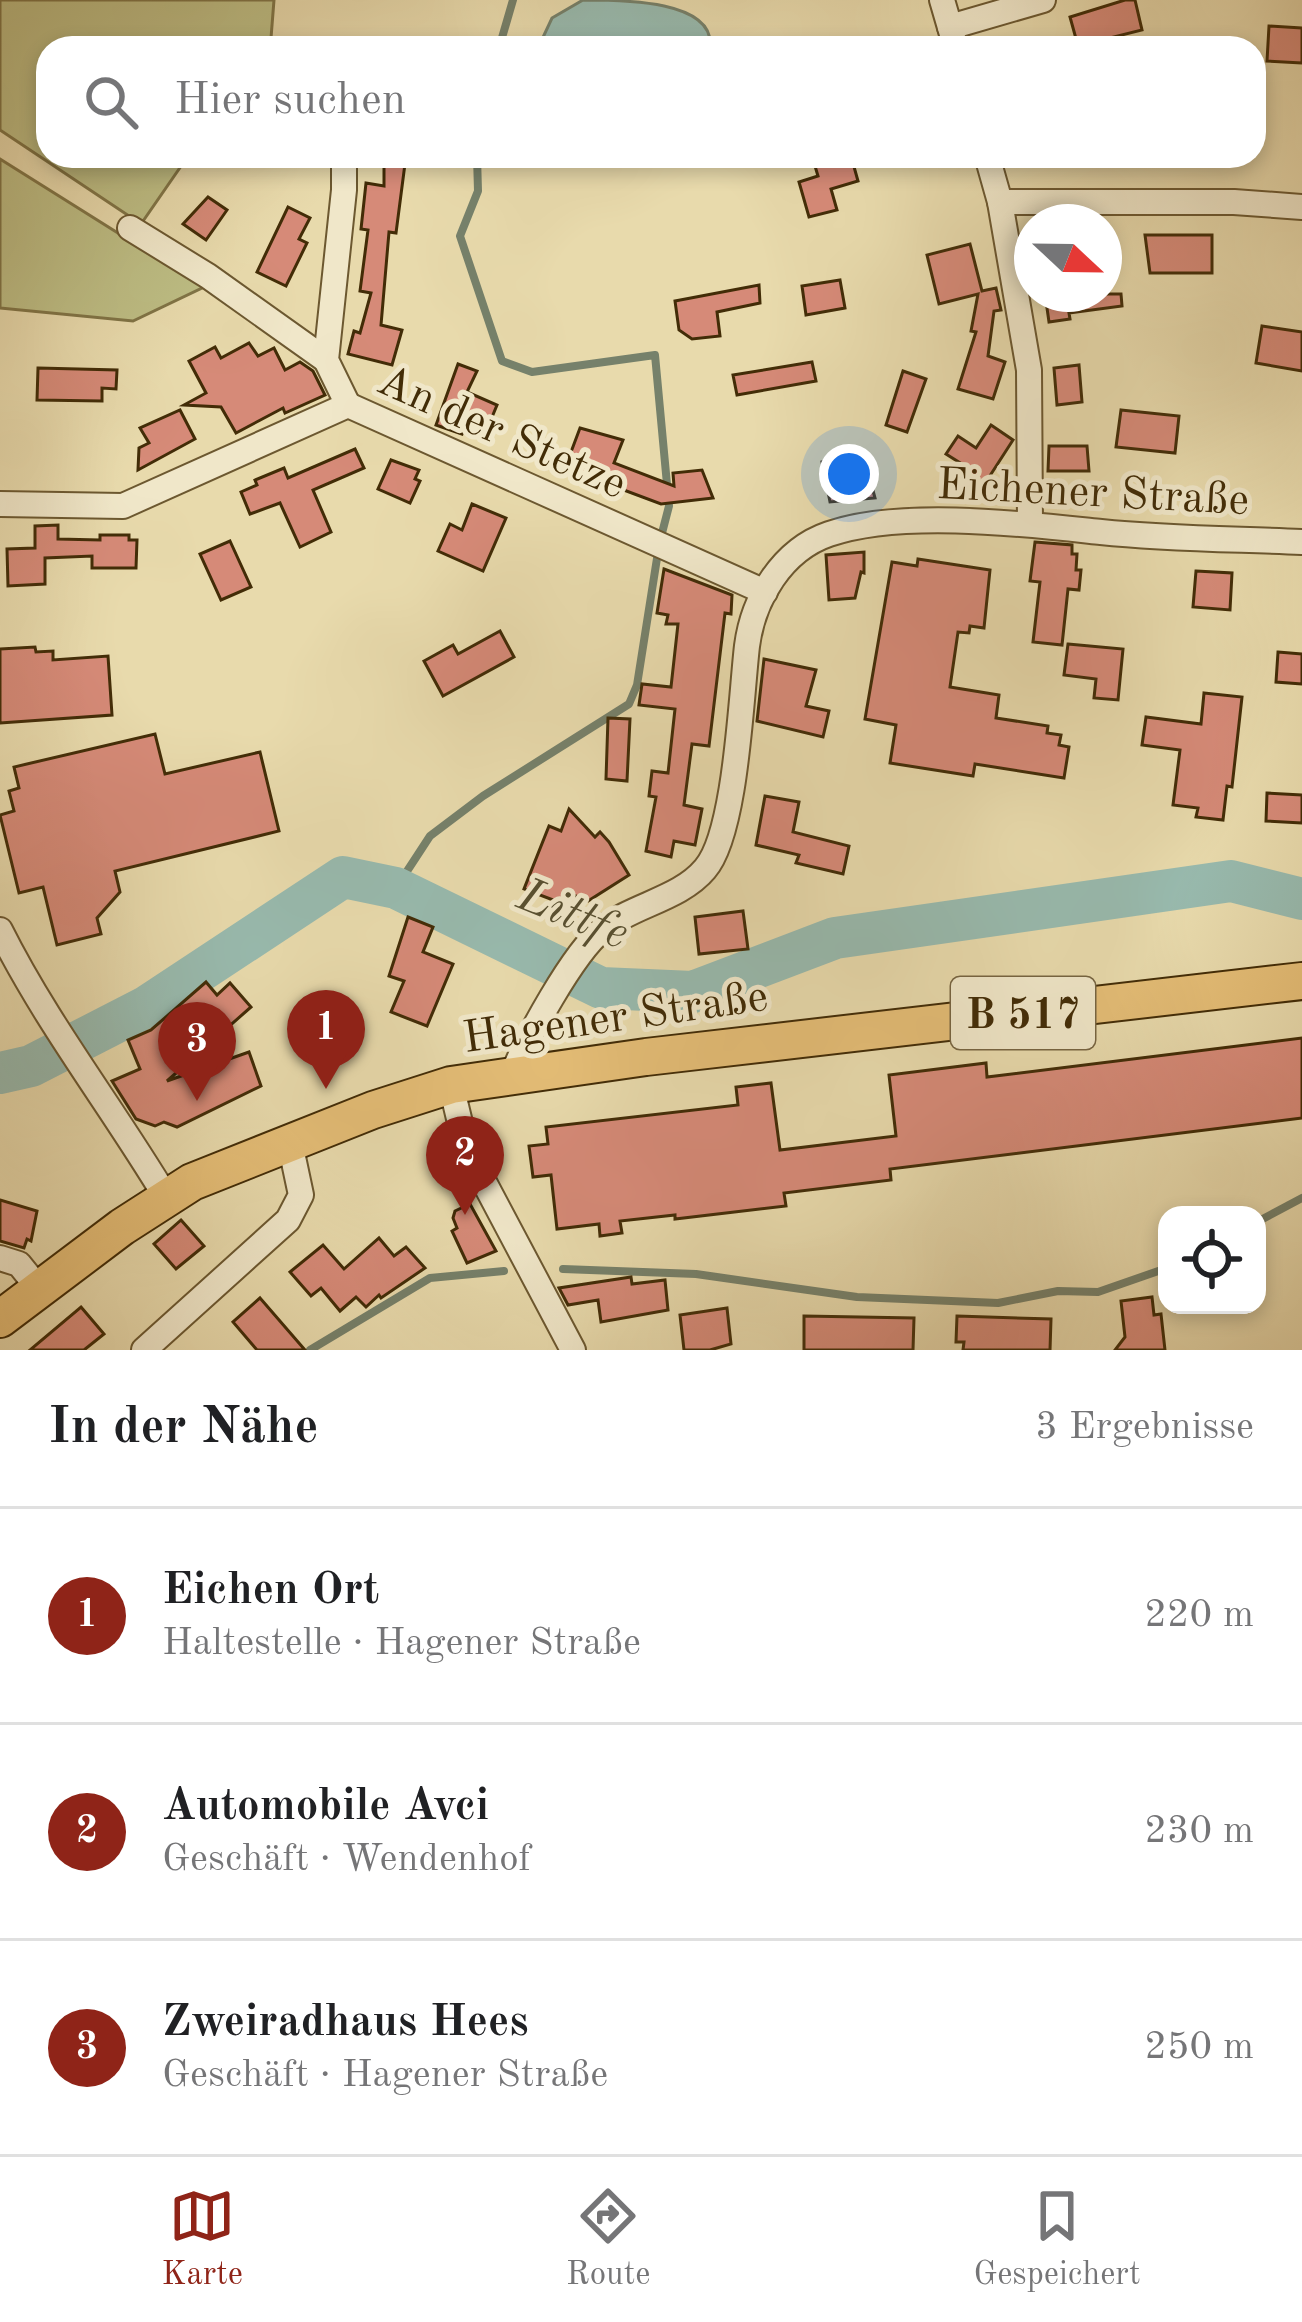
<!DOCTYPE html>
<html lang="de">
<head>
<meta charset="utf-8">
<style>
  :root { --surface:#fff; --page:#f2f2f2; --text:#202124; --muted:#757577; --line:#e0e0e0; --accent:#8f2418 }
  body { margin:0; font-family:"Old Standard TT",serif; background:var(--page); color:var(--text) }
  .controls { position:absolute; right:36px; bottom:36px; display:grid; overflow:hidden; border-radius:24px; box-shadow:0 6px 18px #0003 }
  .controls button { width:108px; height:108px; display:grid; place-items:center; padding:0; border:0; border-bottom:3px solid var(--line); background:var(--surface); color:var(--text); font:60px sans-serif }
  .compass { position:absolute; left:1014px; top:204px; width:108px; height:108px; border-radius:50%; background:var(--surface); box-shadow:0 6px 18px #0003; rotate:112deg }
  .you { position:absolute; left:849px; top:474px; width:42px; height:42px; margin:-30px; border:9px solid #fff; border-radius:50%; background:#1a73e8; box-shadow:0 0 0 18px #1a73e833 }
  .badge { display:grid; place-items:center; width:78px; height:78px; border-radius:50%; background:var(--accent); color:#fff; font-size:39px; font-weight:700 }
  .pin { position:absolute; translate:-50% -99px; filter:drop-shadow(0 3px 6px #0008) }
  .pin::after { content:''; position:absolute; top:63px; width:42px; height:36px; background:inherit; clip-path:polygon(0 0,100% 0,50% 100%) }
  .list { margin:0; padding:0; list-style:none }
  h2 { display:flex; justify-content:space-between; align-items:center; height:156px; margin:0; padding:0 48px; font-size:51px }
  h2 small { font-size:39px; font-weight:400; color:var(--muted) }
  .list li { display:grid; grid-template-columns:78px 1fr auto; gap:36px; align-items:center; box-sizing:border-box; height:216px; padding:0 48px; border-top:3px solid var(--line) }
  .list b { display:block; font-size:45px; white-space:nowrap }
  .list p { margin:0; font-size:39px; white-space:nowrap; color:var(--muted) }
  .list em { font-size:39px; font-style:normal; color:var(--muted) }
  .icon { flex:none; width:66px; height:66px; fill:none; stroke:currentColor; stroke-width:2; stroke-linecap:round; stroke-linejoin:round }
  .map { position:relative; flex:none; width:1302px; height:1350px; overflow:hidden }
  .search { position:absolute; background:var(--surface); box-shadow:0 6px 18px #0003; left:36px; right:36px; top:36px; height:132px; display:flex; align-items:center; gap:30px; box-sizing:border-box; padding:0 42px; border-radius:36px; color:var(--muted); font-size:45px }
  .sheet { height:804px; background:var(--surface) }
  nav { display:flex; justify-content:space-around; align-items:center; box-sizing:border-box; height:168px; border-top:3px solid var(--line); background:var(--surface); font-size:33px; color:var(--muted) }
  nav a { display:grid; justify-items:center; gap:6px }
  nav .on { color:var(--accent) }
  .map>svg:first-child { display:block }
  .green { fill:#bdbd84; stroke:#807446; stroke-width:3 }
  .water { fill:#98baae; stroke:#76816b; stroke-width:3 }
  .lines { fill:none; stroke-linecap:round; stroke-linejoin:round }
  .stream { stroke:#76816b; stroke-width:8 }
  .river { stroke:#98baae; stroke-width:42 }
  .building { fill:#d68a78; stroke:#422c07; stroke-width:3 }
  .street-casing { stroke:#6c5830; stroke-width:28 }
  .primary-casing { stroke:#422c07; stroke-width:40 }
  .street { stroke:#f0e7c9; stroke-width:24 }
  .primary { stroke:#e4bd76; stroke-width:36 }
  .labels { text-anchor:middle; stroke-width:10; stroke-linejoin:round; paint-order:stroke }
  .shield { fill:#f0e7c9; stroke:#766441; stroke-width:3 }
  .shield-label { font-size:42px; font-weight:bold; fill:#422c07 }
  .street-label { font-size:45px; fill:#422c07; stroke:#f0e7c9 }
  .water-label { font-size:48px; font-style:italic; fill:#585031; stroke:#f0e7c9 }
</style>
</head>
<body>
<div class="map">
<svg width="1302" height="1350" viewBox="0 0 1302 1350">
  <rect width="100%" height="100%" fill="#e8daac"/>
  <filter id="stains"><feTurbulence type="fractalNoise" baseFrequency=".00167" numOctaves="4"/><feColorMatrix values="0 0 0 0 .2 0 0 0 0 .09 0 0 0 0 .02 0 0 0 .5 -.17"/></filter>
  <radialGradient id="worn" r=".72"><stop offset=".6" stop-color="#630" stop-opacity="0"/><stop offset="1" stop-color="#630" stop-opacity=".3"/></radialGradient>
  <g class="green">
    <polygon points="0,0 274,0 271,38 264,48 48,48 48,156 188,156 141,224 0,130"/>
    <polygon points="0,159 204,287 133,321 0,308"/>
  </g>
  <path class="water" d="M583,0C624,0 716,0 710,48H538L552,18Z"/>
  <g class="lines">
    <g class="stream">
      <polyline points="499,48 513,0"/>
      <polyline points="477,156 478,191 460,236 502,361 532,372 655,355 669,506 661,537"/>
      <polyline points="396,888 430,836 483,796 629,704 637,685 658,552"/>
      <polyline points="1257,1222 1302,1198"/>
      <polyline points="563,1269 696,1274 857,1297 998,1303 1058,1291 1098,1292 1167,1268"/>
      <polyline points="310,1350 430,1278 504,1271"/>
    </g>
    <polyline class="river" points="0,1073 31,1066 146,1007 343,877 396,888 601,988 693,992 835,938 1231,881 1302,899"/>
  </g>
  <g class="building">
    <polygon points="1125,0 1135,0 1142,30 1078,46 1070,17"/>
    <polygon points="1269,26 1302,28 1302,63 1267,61"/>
    <polygon points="384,156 406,156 396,233 389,232 381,325 402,330 392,365 348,354 354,331 360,333 371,293 360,291 368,230 361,229 366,183 384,186"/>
    <polygon points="812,156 851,156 858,181 831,189 837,210 809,217 799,182 818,176"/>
    <polygon points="208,197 227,210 206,240 183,224"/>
    <polygon points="288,207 310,218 299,239 307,243 286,286 257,272"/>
    <polygon points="1145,235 1212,235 1212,273 1150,273"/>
    <polygon points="970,244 982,291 996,288 1001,310 994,311 988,356 1005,362 993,399 958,389 976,332 971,331 978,294 939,304 927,255"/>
    <polygon points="840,280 845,308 806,315 802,286"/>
    <polygon points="759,285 760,303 717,312 720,336 692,339 679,330 675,301"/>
    <polygon points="1045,294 1121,294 1122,306 1069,313 1070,319 1049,322"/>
    <polygon points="1262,326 1302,332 1302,371 1256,363"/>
    <polygon points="249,343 258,356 274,348 285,370 300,362 313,371 325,395 285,413 283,408 236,433 221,407 184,405 206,393 189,361 215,347 221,358"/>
    <polygon points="812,362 816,381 737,395 733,375"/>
    <polygon points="458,364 477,371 467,392 497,405 490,422 469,415 462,434 436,425"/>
    <polygon points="1079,365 1082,402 1057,405 1054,368"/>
    <polygon points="38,368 117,370 116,389 102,388 102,401 37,400"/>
    <polygon points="903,371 926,379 907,432 886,425"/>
    <polygon points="180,410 195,439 138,470 139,448 149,443 140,428"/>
    <polygon points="1121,410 1179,416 1175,453 1116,447"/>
    <polygon points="991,425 1013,440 973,502 950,488 965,466 946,454 958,436 976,448"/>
    <polygon points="580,428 623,440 614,463 674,486 673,473 702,470 713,498 661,504 565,468"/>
    <polygon points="1049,446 1087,446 1089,471 1048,471"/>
    <polygon points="355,449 364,468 313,490 331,532 300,547 280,503 250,514 241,492 257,485 255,480 284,468 288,478"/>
    <polygon points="863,453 875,498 830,502 822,462"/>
    <polygon points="391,460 419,470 415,479 420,481 410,503 378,489"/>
    <polygon points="472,504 506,518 483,571 438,551 450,524 462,530"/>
    <polygon points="58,525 58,539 100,540 100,535 129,535 129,540 137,540 136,568 92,568 92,556 45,558 45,584 8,586 7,549 35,548 35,526"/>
    <polygon points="230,541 251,587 221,600 200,554"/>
    <polygon points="1035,542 1072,545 1072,554 1077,554 1076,570 1081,570 1079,590 1068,589 1062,645 1033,642 1040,582 1030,581"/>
    <polygon points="864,552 864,573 861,572 855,598 829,600 826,555"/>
    <polygon points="918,559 990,570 984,628 970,626 969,633 958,632 950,687 999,695 996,718 1048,726 1047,733 1061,735 1059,745 1069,747 1064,778 975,764 973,776 890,763 896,725 865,719 892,562 917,566"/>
    <polygon points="664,569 732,595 731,614 725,613 709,746 692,744 684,805 702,809 695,845 674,841 671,857 646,851 656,797 649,796 652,771 668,773 675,709 639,705 642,684 671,687 678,624 666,624 668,615 657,613"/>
    <polygon points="1196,571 1232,573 1230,610 1193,607"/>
    <polygon points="500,631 514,657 443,696 424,661 453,645 458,654"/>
    <polygon points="1068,644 1123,649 1118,700 1094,698 1096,679 1064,675"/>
    <polygon points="35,647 36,652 53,651 53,660 108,656 112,715 0,723 0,649"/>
    <polygon points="1278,652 1302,654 1302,684 1276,682"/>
    <polygon points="764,659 816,670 806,706 829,711 823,737 757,721"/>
    <polygon points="1204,693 1242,697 1232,787 1227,786 1223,820 1196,817 1198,808 1173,805 1180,750 1142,745 1146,717 1201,724"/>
    <polygon points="608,718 630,719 627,781 606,779"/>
    <polygon points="155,734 165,774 260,752 279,831 115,871 120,892 97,918 101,934 57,945 43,887 19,893 0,815 14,811 9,791 19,788 14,767"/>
    <polygon points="1267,793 1302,795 1302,823 1266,821"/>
    <polygon points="765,796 799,802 793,832 849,846 843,874 796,863 799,855 756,845"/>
    <polygon points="569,809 595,837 600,832 609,842 629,875 588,901 566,892 561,903 524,889 549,826 561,831"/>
    <polygon points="743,911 748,949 699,954 695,917"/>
    <polygon points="408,917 433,927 423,952 453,964 427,1026 391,1012 404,981 389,976"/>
    <polygon points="206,982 217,995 230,983 251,1007 167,1081 249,1052 261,1086 177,1127 164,1122 155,1126 136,1119 112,1081 140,1069 128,1040 151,1030"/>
    <polygon points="1302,1038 1302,1118 890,1169 891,1180 784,1193 786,1206 675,1219 675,1215 620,1221 622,1233 600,1236 599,1224 557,1229 551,1175 533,1177 529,1146 548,1144 546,1127 738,1105 736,1087 771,1083 780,1150 896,1136 889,1075 986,1063 987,1077"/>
    <polygon points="0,1200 37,1211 31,1241 27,1239 24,1248 0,1241"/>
    <polygon points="470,1204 496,1251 467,1263 452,1231 457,1228 453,1218 455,1211"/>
    <polygon points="181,1220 204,1246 176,1269 154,1244"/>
    <polygon points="379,1238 394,1256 406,1247 425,1268 381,1298 379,1295 366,1307 356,1297 340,1311 321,1288 311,1296 290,1272 323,1245 344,1269"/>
    <polygon points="631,1277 632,1284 665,1280 668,1310 601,1322 598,1300 568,1305 559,1288"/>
    <polygon points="1152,1297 1154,1315 1161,1314 1165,1350 1115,1350 1125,1337 1121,1301"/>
    <polygon points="260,1298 305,1350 257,1350 233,1322"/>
    <polygon points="81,1307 104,1334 84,1350 30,1350"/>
    <polygon points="727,1308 731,1344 710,1350 684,1350 680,1315"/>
    <polygon points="804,1316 914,1318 913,1350 804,1350"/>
    <polygon points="957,1316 1051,1319 1050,1350 963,1350 964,1342 956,1342"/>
  </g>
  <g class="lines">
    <defs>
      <g id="street">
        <polyline points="942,0 956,48"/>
        <polyline points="950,27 1043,0"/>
        <polyline points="344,156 344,190 326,360 348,405"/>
        <polyline points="987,156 1000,202 1029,370 1030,523"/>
        <polyline points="1000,202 1234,202 1302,207"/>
        <polyline points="130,228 208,276 326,360"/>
        <polyline points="0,504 123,506 348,405 765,592"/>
        <path d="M0,930C47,1024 112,1107 166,1197"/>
        <path d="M512,1076C526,1039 573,953 603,929C633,905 680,899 705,869C736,834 741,697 747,646C753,599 782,550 829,534C901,509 1025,524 1101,532C1167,539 1235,539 1302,542"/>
        <polyline points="451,1085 466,1148 573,1350"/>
        <polyline points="0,1258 19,1264 40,1290"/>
        <polyline points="144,1350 288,1220 301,1195 290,1143"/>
      </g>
      <polyline id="primary" points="0,1319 122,1227 192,1182 373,1110 451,1085 646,1057 1302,981"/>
    </defs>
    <use href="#street" class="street-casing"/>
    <use href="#primary" class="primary-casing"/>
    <use href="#street" class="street"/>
    <use href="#primary" class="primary"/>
  </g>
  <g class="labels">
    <rect class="shield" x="951" y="977" width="144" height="72" rx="9"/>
    <g class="shield-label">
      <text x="1023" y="1028">B 517</text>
    </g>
    <g class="street-label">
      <text transform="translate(503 430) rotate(24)" y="16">An der Stetze</text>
      <text transform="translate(1093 490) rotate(3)" y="16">Eichener Straße</text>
      <text transform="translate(615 1015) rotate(-8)" y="16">Hagener Straße</text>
    </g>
    <g class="water-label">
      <text transform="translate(574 912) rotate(22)" y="17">Littfe</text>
    </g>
  </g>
  <rect width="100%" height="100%" filter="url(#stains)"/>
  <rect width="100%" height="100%" fill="url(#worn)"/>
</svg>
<div class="controls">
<button><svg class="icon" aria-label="locate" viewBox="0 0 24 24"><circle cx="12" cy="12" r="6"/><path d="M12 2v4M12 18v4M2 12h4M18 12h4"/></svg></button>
</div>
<svg class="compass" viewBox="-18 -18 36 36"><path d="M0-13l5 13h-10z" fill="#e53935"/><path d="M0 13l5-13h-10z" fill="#757577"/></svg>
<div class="you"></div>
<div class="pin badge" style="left:326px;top:1089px">1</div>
<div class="pin badge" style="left:465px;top:1215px">2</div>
<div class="pin badge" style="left:197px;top:1101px">3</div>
<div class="search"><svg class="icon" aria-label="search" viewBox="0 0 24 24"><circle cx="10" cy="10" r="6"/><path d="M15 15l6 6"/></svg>Hier suchen</div>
</div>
<section class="sheet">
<h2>In der Nähe<small>3 Ergebnisse</small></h2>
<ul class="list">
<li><span class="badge">1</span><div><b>Eichen Ort</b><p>Haltestelle · Hagener Straße</p></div><em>220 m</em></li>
<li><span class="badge">2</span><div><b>Automobile Avci</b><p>Geschäft · Wendenhof</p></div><em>230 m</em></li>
<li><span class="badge">3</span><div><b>Zweiradhaus Hees</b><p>Geschäft · Hagener Straße</p></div><em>250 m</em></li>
</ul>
</section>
<nav>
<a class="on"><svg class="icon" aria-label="map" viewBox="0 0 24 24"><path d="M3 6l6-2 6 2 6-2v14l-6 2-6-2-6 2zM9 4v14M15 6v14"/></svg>Karte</a>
<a><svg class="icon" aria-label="directions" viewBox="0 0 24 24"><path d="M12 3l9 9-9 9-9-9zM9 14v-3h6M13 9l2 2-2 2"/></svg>Route</a>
<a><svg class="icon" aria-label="saved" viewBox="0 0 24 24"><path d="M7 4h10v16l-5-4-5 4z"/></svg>Gespeichert</a>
</nav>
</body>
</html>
